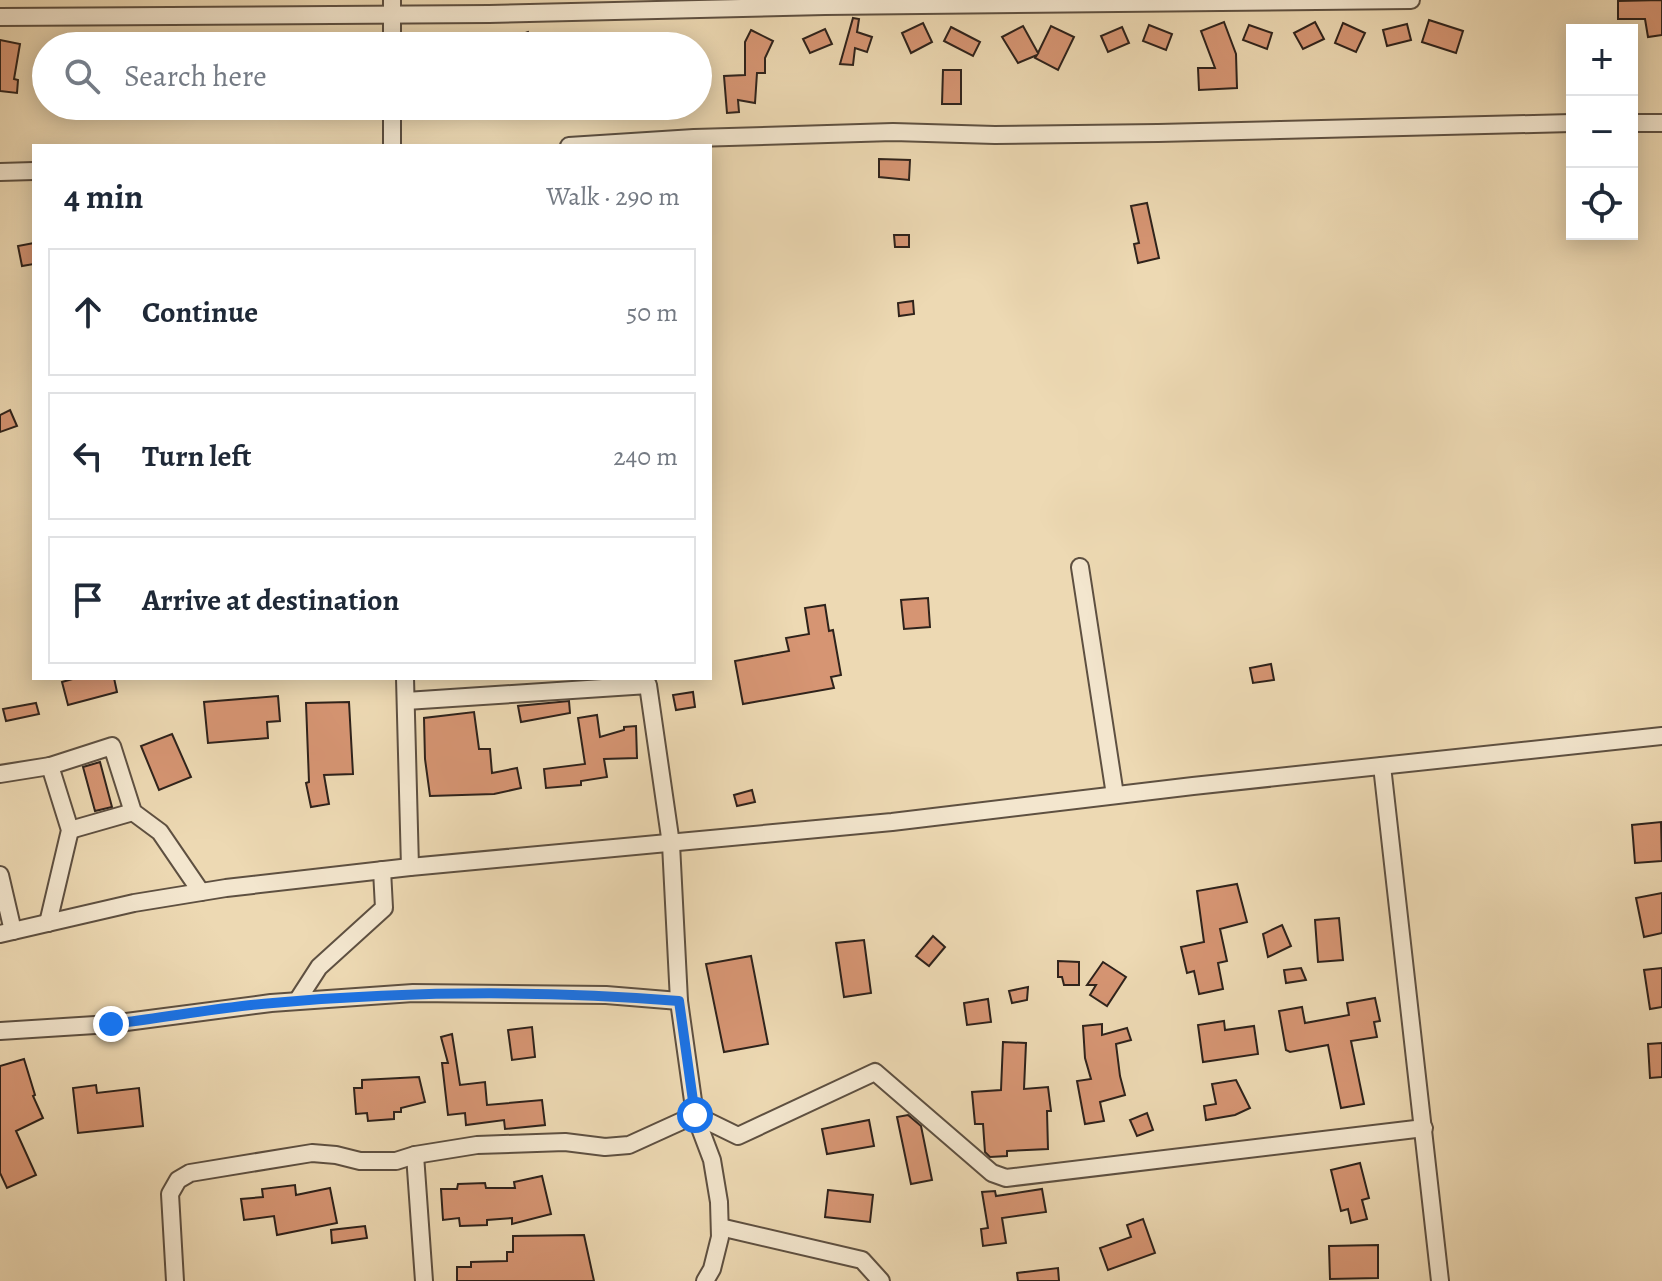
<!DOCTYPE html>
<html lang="en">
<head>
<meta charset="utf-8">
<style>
  :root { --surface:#fff; --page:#f2f2f3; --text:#1f2937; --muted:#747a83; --line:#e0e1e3 }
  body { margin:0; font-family:Alegreya,serif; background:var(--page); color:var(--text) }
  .controls { position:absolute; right:24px; top:24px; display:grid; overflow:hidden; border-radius:0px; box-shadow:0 4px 20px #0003 }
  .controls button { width:72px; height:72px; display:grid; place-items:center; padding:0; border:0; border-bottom:2px solid var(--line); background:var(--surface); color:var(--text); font:40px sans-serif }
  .stop { position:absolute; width:24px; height:24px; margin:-18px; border:6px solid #1a73e8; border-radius:50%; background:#fff }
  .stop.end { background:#1a73e8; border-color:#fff; box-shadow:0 2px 8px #0008 }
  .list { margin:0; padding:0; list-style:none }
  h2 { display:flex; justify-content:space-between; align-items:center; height:104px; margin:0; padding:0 32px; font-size:34px }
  h2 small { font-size:26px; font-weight:400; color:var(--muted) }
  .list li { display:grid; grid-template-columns:52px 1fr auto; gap:24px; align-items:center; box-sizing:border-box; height:128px; margin:0 16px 16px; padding:0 16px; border:2px solid var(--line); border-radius:0px }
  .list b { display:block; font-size:30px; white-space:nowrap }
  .list em { font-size:26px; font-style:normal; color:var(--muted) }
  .icon { flex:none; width:44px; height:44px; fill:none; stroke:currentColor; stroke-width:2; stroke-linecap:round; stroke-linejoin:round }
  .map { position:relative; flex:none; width:1662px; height:1281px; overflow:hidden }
  .search { position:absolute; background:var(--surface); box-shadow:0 4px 20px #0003; left:32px; top:32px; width:680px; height:88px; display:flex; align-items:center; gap:20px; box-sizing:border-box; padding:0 28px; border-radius:44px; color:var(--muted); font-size:30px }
  .panel { position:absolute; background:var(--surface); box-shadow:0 4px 20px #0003; left:32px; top:144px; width:680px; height:536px; border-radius:0px }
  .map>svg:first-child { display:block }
  .building { fill:#d69573; stroke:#2e221b; stroke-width:2 }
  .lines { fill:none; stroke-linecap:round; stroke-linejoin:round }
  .minor-casing { stroke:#5e5041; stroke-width:20 }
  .minor { stroke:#f3e6ce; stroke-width:16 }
  .route { stroke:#1a73e8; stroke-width:10 }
</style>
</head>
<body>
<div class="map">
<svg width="1662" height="1281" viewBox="0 0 1662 1281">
  <rect width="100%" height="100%" fill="#edd9b3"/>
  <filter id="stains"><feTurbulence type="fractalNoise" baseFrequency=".0025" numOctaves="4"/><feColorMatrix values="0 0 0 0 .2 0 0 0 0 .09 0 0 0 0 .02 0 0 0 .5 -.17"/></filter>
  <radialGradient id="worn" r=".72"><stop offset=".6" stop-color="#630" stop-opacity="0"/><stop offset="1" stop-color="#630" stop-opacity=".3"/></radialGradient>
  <g class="building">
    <polygon points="1662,0 1662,35 1648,37 1645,19 1618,19 1618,1"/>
    <polygon points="853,18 859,19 857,32 872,37 867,52 855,48 853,65 840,64"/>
    <polygon points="1429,20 1463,31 1456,53 1422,42"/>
    <polygon points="1224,22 1236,54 1237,88 1199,90 1198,68 1215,68 1201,31"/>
    <polygon points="1315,22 1324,39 1303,49 1294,33"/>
    <polygon points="923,23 932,42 911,53 902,33"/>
    <polygon points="1343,23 1365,33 1356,52 1335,43"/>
    <polygon points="1407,24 1411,40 1387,46 1383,30"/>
    <polygon points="1149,25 1172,34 1166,50 1143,41"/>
    <polygon points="1249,25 1272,33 1267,49 1243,40"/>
    <polygon points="1023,26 1038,53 1051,26 1074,37 1058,70 1035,58 1037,55 1018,63 1002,37"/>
    <polygon points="951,27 980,42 973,56 944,41"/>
    <polygon points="1122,27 1129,43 1108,52 1101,36"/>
    <polygon points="825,29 832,44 810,53 803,39"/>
    <polygon points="751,30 773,41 765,58 765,73 757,73 755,103 738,100 739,112 727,113 724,76 745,75 745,42"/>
    <polygon points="528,32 533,46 494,46 494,44"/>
    <polygon points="0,40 20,44 14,79 18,80 17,93 0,91"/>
    <polygon points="943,70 961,70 961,104 942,104"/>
    <polygon points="879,159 910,160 909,180 879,177"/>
    <polygon points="1147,203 1159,258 1138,263 1134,244 1139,243 1131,206"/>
    <polygon points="894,235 909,235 909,247 895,247"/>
    <polygon points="34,243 34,264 22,266 18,246"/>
    <polygon points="913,301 914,314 899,316 898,303"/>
    <polygon points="10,410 17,426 0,432 0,415"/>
    <polygon points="928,598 930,627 904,629 901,600"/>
    <polygon points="825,605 829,631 833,630 841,675 831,677 834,688 743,704 735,661 789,651 786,638 809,634 805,608"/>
    <polygon points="1271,664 1274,680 1253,683 1250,668"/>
    <polygon points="76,678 114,678 117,692 68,705 62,682"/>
    <polygon points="693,692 695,707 676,710 673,695"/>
    <polygon points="278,696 280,721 267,722 268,738 208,743 204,702"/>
    <polygon points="569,701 570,713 521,722 518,706"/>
    <polygon points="349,702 353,774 324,775 329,804 311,807 306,783 309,782 306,703"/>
    <polygon points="36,703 39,714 6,721 3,709"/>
    <polygon points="474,712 479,749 490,749 492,773 517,768 521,788 494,794 430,796 425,759 424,718"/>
    <polygon points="597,715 600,737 624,730 624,727 636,726 637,758 604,759 607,777 581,781 581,785 546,788 544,769 585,764 578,718"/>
    <polygon points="172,734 191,777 159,790 141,746"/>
    <polygon points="100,762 112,807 95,811 83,767"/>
    <polygon points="752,790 755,802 737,806 734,795"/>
    <polygon points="1661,822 1662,861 1635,863 1632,825"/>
    <polygon points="1237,884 1247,922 1220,929 1227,961 1218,963 1223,989 1199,994 1194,971 1187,973 1181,947 1204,942 1197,891"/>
    <polygon points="1662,893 1662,933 1644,937 1636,898"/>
    <polygon points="1339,918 1343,960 1318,962 1315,920"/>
    <polygon points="1282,925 1291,946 1268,957 1263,934"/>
    <polygon points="933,936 945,947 929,966 916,956"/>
    <polygon points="864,940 871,993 844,997 836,943"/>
    <polygon points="751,956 768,1044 724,1052 706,964"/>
    <polygon points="1058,961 1079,962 1079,985 1064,985 1062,977 1058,977"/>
    <polygon points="1103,962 1126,977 1107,1006 1090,995 1096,985 1087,985"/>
    <polygon points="1301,968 1306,980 1286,983 1284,970"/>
    <polygon points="1662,968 1662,1007 1650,1009 1644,970"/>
    <polygon points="1028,987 1027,1000 1012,1003 1009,991"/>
    <polygon points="1375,998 1380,1021 1374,1022 1377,1037 1351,1041 1364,1104 1341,1108 1328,1045 1290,1052 1286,1050 1279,1011 1302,1007 1305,1023 1349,1015 1347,1003"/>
    <polygon points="988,999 991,1022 967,1025 964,1003"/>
    <polygon points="1224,1021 1225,1030 1254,1026 1258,1054 1203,1062 1198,1025"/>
    <polygon points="1102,1024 1102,1035 1127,1028 1131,1040 1116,1044 1120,1076 1125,1095 1100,1102 1104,1121 1085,1124 1077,1081 1091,1079 1085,1058 1083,1026"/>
    <polygon points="532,1027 535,1057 512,1060 508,1030"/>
    <polygon points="452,1034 460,1085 485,1082 487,1105 542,1100 545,1125 505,1129 504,1120 466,1125 465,1113 448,1115 442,1063 448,1063 441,1037"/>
    <polygon points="1003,1042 1026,1043 1024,1089 1048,1087 1051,1111 1047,1111 1048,1149 1007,1151 1007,1156 990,1157 985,1152 983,1124 975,1124 972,1092 1001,1090"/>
    <polygon points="1662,1043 1662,1077 1650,1078 1648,1044"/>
    <polygon points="24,1059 35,1095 33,1096 43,1118 16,1131 36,1175 7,1188 0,1173 0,1066"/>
    <polygon points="419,1077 425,1102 401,1108 401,1112 394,1112 394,1119 368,1121 367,1113 356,1114 354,1088 362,1088 362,1080"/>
    <polygon points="1236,1080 1250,1108 1235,1115 1206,1120 1204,1106 1216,1104 1212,1084"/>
    <polygon points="96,1085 97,1093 139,1088 143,1126 78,1133 73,1088"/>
    <polygon points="1147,1113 1153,1130 1137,1136 1130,1120"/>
    <polygon points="908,1115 921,1126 932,1180 911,1184 897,1117"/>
    <polygon points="869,1120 874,1146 827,1154 822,1129"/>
    <polygon points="1360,1163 1369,1198 1362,1200 1367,1219 1351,1223 1348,1209 1341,1211 1331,1170"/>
    <polygon points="542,1176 551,1214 512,1224 512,1218 487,1220 487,1225 460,1226 459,1218 443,1220 441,1189 457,1189 458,1184 485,1183 486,1188 515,1188 514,1182"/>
    <polygon points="295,1185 296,1195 330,1188 337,1223 277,1235 274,1216 244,1220 241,1199 263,1197 262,1189"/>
    <polygon points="1042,1189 1046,1212 1002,1218 1006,1243 983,1246 981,1229 988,1228 982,1192 995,1191 996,1196"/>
    <polygon points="828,1190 873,1195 870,1222 825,1217"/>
    <polygon points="1143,1219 1155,1253 1108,1270 1100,1248 1131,1237 1127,1225"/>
    <polygon points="365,1226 367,1238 332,1243 331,1230"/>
    <polygon points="584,1235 594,1281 457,1281 457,1267 471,1267 471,1262 507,1261 507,1252 513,1252 513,1236"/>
    <polygon points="1378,1245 1378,1278 1330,1279 1329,1246"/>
    <polygon points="1058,1268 1059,1281 1018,1281 1017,1273"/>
  </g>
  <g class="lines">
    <defs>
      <g id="minor">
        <polyline points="392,0 392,46"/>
        <polyline points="0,17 489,14 825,6 1411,0"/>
        <polyline points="1632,123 1662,123"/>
        <polyline points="392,146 392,106"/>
        <polyline points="569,146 694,138 893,132 995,135 1158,133 1572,123"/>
        <polyline points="0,172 34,171"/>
        <polyline points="1080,567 1115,795"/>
        <polyline points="405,678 410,867"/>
        <polyline points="406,701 648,685 671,844 679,1001 695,1115 712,1160 719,1202 720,1237 712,1269 705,1281"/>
        <polyline points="1382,766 1440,1281"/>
        <polyline points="0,774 50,766 112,746 133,812 160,832 201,892"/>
        <polyline points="70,830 133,812"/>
        <polyline points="0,875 13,931"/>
        <polyline points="48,923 70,830 50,766"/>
        <polyline points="0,934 134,903 226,888 410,867 892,822 1193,786 1662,736"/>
        <polyline points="297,1001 319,967 384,908 382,870"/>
        <polyline points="0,1031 111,1024 271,1003 413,993 606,995 679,1001"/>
        <polyline points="695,1115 738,1136 875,1072 992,1173 1006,1178 1424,1128"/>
        <polyline points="415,1155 424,1281"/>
        <polyline points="720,1227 862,1260 881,1281"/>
        <polyline points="175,1281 170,1194 178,1180 190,1173 312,1153 336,1155 360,1161 396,1161 415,1155 477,1145 565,1142 605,1147 629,1145 695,1115"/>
      </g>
    </defs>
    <use href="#minor" class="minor-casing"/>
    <use href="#minor" class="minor"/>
  </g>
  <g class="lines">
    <path class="route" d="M111,1024C165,1018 219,1007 273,1003C409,991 544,990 679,1001L695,1115"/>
  </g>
  <rect width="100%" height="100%" filter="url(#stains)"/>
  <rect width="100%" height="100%" fill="url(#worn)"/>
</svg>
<div class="controls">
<button>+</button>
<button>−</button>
<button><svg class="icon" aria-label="locate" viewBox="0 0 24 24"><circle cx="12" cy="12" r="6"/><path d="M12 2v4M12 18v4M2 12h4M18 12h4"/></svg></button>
</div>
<div class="stop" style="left:695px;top:1115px"></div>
<div class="stop end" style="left:111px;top:1024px"></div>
<div class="search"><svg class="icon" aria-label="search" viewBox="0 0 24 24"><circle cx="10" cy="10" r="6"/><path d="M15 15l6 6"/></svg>Search here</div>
<section class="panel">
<h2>4 min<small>Walk · 290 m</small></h2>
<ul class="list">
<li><svg class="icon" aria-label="ahead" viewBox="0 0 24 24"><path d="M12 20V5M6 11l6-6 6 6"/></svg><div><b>Continue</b></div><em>50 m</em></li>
<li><svg class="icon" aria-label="left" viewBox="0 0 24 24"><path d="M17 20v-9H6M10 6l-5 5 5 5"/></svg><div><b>Turn left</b></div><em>240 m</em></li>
<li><svg class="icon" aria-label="arrive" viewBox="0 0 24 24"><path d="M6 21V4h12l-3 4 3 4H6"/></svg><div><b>Arrive at destination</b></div></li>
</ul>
</section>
</div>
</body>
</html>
